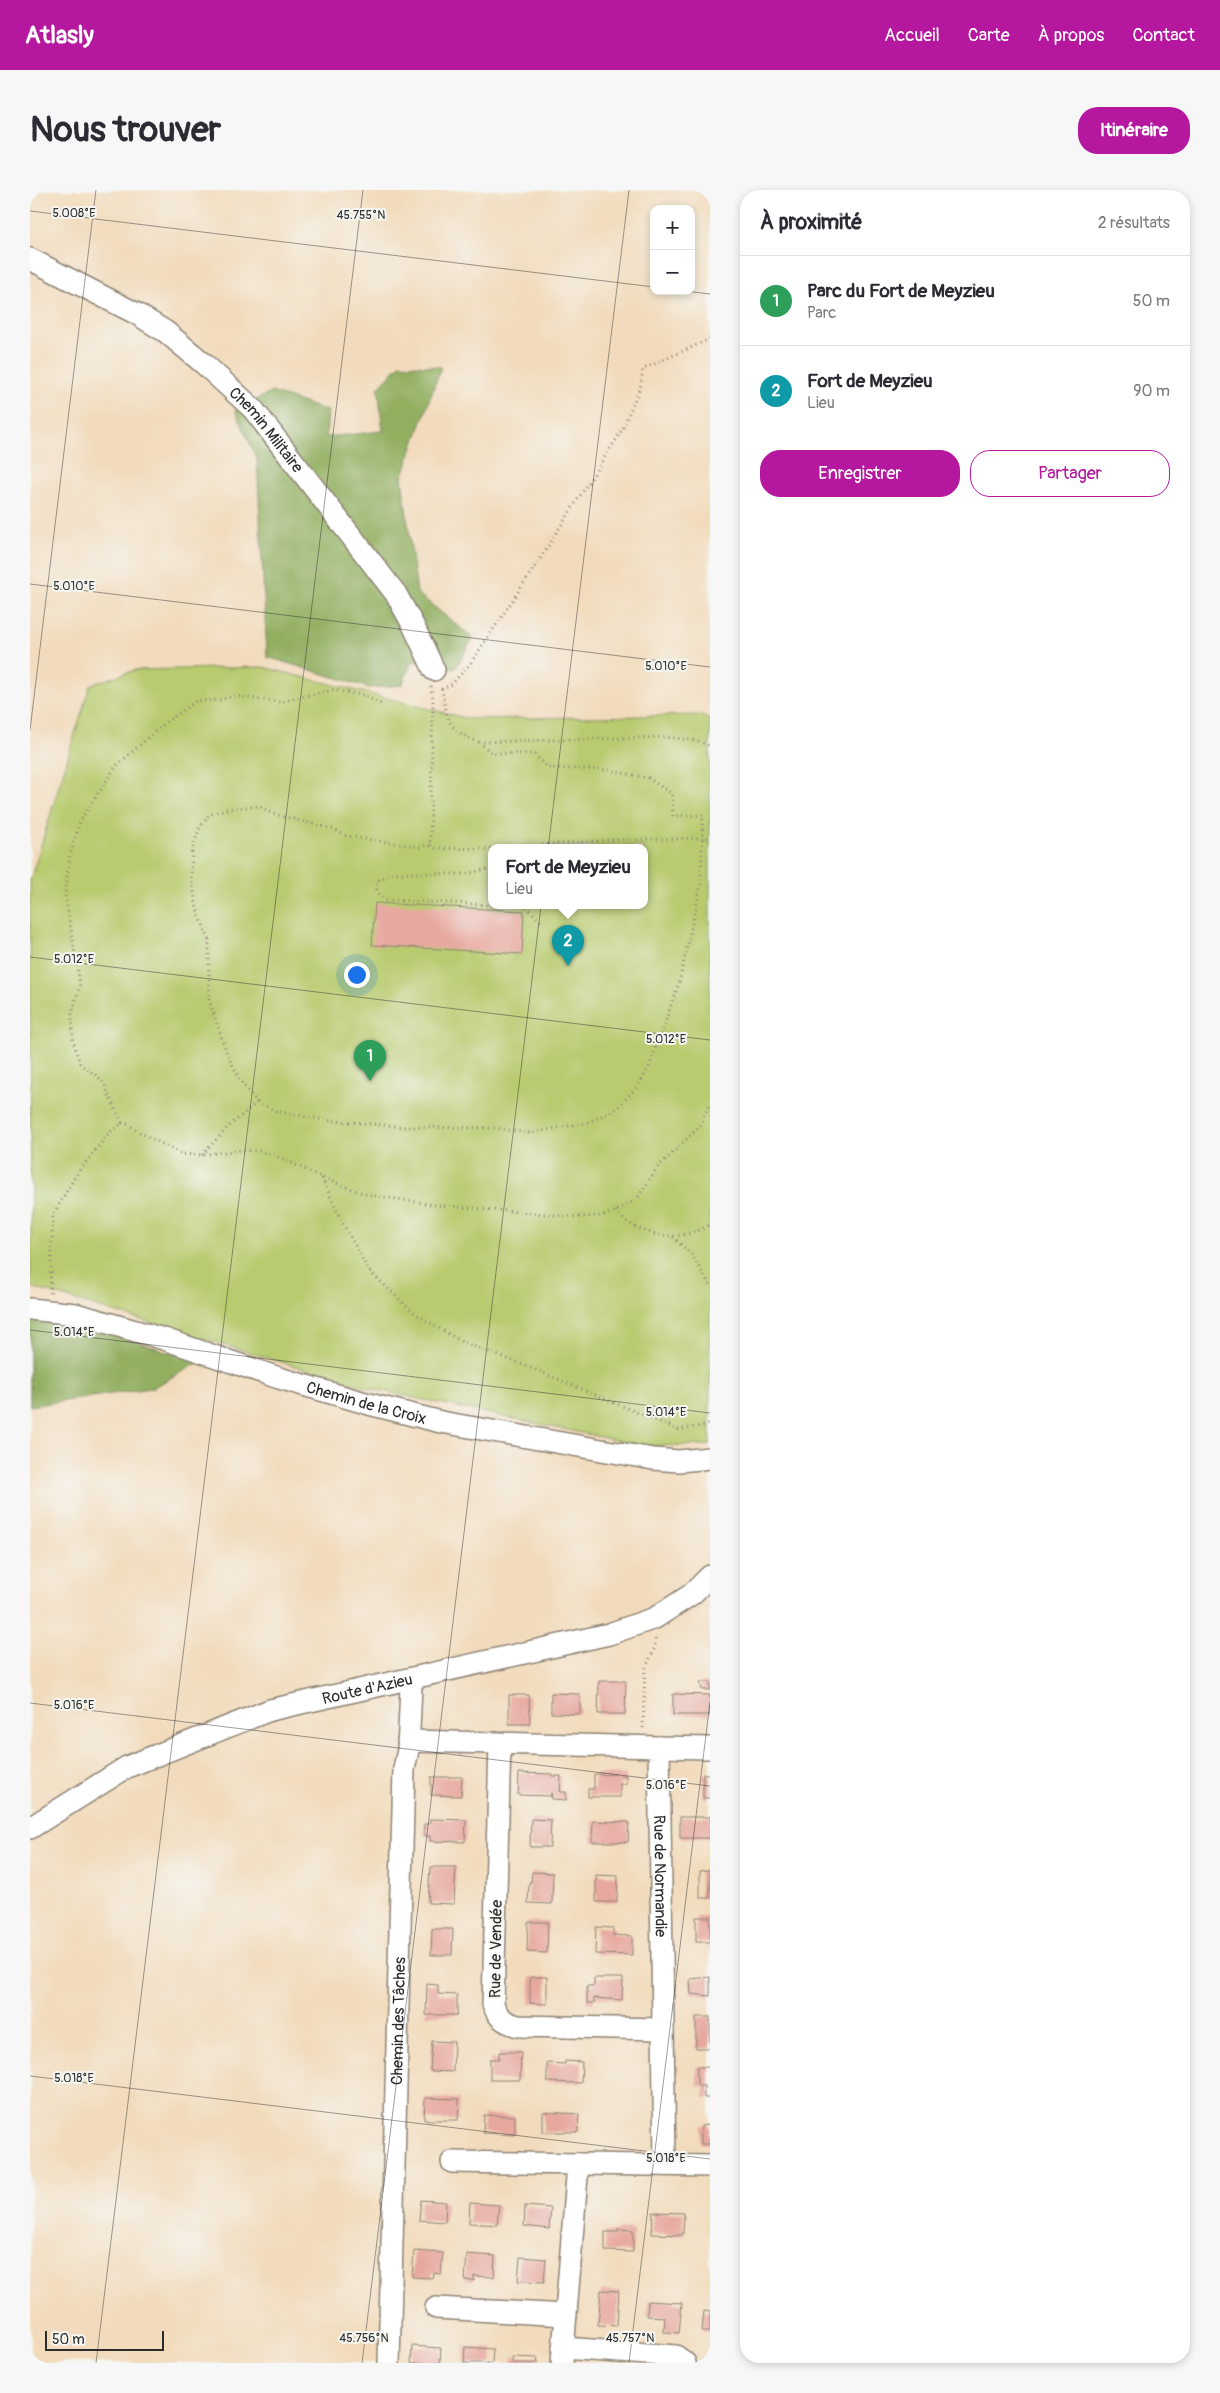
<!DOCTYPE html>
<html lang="fr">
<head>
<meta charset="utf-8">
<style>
  :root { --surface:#fff; --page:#f7f7f7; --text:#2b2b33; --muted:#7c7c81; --line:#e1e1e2; --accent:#b5179e }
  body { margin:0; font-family:Pangolin,sans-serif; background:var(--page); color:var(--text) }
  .controls { position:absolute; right:15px; top:15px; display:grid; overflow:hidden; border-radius:10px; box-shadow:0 2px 8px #0003 }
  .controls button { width:45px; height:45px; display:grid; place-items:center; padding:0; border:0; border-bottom:1px solid var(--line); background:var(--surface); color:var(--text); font:25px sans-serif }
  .scale { position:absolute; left:15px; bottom:12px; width:119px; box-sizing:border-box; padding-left:5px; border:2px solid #2b2b2b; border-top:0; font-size:14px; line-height:18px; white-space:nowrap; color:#2b2b2b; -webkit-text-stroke:4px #f6f6f2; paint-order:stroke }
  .you { position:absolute; left:326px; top:784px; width:18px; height:18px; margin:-12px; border:4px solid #fff; border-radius:50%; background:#1a73e8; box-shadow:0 0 0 8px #1a73e833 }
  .badge { display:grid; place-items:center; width:32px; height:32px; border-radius:50%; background:var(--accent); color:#fff; font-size:16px; font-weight:700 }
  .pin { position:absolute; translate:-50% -41px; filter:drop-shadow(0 1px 2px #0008) }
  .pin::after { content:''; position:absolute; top:26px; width:18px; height:15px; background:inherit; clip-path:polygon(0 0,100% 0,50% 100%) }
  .popup { position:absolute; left:458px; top:654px; width:160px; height:65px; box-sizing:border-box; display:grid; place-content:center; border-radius:10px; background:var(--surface); filter:drop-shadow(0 1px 4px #0005); font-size:16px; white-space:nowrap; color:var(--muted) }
  .popup b { font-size:19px; color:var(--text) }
  .popup::after { content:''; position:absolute; left:50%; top:100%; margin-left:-10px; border:10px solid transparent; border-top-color:var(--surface) }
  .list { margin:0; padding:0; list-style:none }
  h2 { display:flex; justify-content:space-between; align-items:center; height:65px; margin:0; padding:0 20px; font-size:21px }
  h2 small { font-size:16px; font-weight:400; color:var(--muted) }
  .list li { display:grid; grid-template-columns:32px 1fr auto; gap:15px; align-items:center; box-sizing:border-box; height:90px; padding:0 20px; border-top:1px solid var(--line) }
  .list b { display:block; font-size:19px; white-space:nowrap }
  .list p { margin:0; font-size:16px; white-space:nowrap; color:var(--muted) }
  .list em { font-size:16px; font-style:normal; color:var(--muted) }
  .actions { display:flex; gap:10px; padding:15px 20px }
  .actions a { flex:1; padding:11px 0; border:1px solid var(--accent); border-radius:20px; text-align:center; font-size:18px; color:var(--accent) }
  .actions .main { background:var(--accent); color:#fff }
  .map { position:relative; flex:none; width:680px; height:2173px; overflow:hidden; border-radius:20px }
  header { display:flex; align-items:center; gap:30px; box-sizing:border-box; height:70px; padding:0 25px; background:var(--accent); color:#fff }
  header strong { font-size:24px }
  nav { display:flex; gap:28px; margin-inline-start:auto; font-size:18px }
  .intro { display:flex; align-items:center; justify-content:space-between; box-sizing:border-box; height:120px; padding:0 30px }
  h1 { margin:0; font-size:35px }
  .button { padding:12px 22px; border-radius:20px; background:var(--accent); color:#fff; font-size:18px; font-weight:700 }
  main { display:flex; gap:30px; padding:0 30px }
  aside { flex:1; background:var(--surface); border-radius:20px; box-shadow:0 2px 8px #0003 }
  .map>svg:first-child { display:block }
  .green { fill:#b8cb6e; stroke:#727b4c; fill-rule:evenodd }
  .forest { fill:#92af61; stroke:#5e6d46 }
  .building { fill:#e7a89f }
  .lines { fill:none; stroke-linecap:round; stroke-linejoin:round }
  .minor-casing { stroke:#8e8374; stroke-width:24 }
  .path { stroke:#8e8374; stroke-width:3; stroke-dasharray:1 4; stroke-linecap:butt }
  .minor { stroke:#fff; stroke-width:21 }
  .ticks { fill:none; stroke:#2b2b2b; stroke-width:1; stroke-opacity:0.45 }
  .labels { text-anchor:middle; stroke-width:4; stroke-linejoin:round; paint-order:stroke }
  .street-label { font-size:16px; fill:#2b2b2b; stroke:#f6f6f2 }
  .ticks-label { font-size:12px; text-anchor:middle; fill:#2b2b2b; stroke:#f6f6f2; stroke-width:4; stroke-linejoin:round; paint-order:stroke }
</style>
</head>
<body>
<header>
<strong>Atlasly</strong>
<nav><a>Accueil</a><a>Carte</a><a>À propos</a><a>Contact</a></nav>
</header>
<div class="intro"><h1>Nous trouver</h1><a class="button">Itinéraire</a></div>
<main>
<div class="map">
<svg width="680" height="2173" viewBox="0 0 680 2173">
  <rect width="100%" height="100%" fill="#f6f6f2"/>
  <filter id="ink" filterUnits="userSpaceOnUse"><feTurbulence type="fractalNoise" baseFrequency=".02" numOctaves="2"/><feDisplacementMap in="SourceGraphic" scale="10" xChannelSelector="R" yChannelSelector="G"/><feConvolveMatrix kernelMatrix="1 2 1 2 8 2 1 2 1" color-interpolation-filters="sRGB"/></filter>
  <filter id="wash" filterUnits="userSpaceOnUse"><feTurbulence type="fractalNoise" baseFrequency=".0096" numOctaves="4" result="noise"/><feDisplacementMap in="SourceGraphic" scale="20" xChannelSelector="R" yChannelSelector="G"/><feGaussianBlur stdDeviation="1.12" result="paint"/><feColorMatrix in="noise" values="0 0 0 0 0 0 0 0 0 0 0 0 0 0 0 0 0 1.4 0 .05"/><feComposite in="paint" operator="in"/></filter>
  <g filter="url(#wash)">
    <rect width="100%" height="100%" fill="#f2dbbc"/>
    <path class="green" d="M233,477L439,529L673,525L680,530V1255L613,1256L338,1198L1,1097L0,691L60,495L105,480ZM462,657H614V715H462Z"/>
    <g class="forest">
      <polygon points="370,174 411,177 372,288 387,403 443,448 425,479 382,471 372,495 340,498 237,467 227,269 205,220 242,202 298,221 296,247 353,241 348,198"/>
      <polygon points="0,1128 46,1132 170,1172 122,1198 0,1216"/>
    </g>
    <g id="blocks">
      <g class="building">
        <polygon points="345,713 494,721 492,764 342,755"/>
        <polygon points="569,1491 596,1491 595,1524 568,1524"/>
        <polygon points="670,1492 680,1492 680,1500 672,1500"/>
        <polygon points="521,1503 550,1504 550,1524 521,1523"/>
        <polygon points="643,1504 680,1505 680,1525 643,1525"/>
        <polygon points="479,1505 499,1505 500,1534 479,1534"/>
        <polygon points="489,1583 522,1584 522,1586 531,1586 530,1602 536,1602 536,1610 522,1609 521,1603 521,1606 488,1605"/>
        <polygon points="564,1584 596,1585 596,1594 590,1594 590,1607 558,1607 558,1599 564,1599"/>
        <rect x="673" y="1584" width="7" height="24"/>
        <polygon points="401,1587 432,1587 431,1606 401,1605"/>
        <rect x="650" y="1627" width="30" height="21"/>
        <polygon points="400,1629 436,1630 435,1652 400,1651 400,1646 394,1646 394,1634 400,1634"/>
        <polygon points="501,1629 521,1630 520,1657 500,1657"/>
        <polygon points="563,1631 599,1632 598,1652 562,1652"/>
        <polygon points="400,1677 426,1677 424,1714 398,1713"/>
        <polygon points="680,1680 680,1708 670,1708 670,1681"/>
        <polygon points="502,1682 523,1683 522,1714 498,1713 499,1692 501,1692"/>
        <polygon points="566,1685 588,1686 587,1712 566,1712"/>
        <rect x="666" y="1727" width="14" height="25"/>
        <polygon points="498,1732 518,1732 517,1763 497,1762"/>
        <polygon points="566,1737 583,1738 583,1745 602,1746 602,1765 565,1764"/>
        <polygon points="402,1739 423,1739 422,1765 401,1765"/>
        <polygon points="500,1787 517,1787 517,1814 500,1813"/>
        <polygon points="680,1787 680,1806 661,1804 660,1789"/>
        <polygon points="564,1788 593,1788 592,1810 564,1808 564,1813 557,1813 557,1796 564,1796"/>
        <polygon points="397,1794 408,1795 408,1804 427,1805 427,1825 396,1825"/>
        <rect x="666" y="1827" width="14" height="31"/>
        <polygon points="402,1851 424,1852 423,1882 400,1881"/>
        <polygon points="469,1862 491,1862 490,1890 460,1890 460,1869 469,1869"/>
        <polygon points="535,1871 552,1872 551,1893 517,1892 517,1873 535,1874"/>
        <polygon points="667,1877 680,1877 680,1908 674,1908 674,1896 667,1896"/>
        <polygon points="395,1908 429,1909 428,1930 394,1930"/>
        <polygon points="513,1922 549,1924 548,1942 513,1942"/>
        <polygon points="454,1925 485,1926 485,1945 453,1943"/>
        <polygon points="680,1935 680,1954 671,1954 671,1936"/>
        <polygon points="391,2010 416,2012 415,2032 389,2030"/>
        <polygon points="440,2013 469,2015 467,2035 439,2033"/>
        <polygon points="495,2016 521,2018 519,2039 494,2036"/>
        <polygon points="623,2022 654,2023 653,2045 622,2044"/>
        <polygon points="588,2039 603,2040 603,2062 575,2061 575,2042 588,2042"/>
        <polygon points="384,2061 413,2063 411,2084 403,2083 402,2088 382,2087"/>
        <polygon points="437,2064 465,2066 464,2087 444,2086 444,2091 435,2090"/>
        <polygon points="490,2067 516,2069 514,2092 488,2091"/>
        <polygon points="571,2100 589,2101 587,2136 568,2135"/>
        <polygon points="618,2111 652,2113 649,2143 634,2142 635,2127 617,2126"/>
        <polygon points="674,2121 680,2122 680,2142 672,2142"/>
        <polygon points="382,2156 411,2158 410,2173 381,2173"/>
        <polygon points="435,2157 463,2159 462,2173 434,2173"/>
        <polygon points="482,2167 508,2168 507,2173 482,2173"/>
      </g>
    </g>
  </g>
  <g filter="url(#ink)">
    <use href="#blocks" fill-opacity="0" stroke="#8e8374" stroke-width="1"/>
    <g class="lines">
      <defs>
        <g id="minor">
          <path id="s1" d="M0,69L107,124L136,142L173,173L223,219L366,404L383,435L404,480"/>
          <path id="s2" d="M0,1119L46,1124L134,1149L249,1188L339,1214L411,1232L623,1269L649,1271L680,1268"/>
          <path id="s3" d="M378,1551L629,1557L635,1975"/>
          <path d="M470,1553L463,1814C468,1828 474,1832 488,1836L633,1839"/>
          <polyline points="629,1557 680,1558"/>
          <path id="s4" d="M0,1638L97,1577L240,1520L579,1444L625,1428L662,1404L680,1386"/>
          <polyline points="422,1972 680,1976"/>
          <polyline points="406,2118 536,2125"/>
          <polyline points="533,2158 646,2166 655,2173"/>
          <path id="s5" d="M359,2173L374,1579L378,1560L381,1497L380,1489"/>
          <polyline points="532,2173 548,1974"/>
        </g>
      </defs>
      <use href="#minor" class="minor-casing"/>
      <g class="path">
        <path d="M680,149L613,179L611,195L592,240L508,372L440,474L422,494L412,499C416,529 419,542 449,552L635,547L668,551L680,556"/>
        <polyline points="401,496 403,509 400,655 405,658 462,659"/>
        <polyline points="400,655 390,657 316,646 303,639 243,624 229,616 195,619 179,625 169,639 162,661 161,687 167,719 179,750 179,810 197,864 211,892 227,912 248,922 296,930 374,937 464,938 500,943 559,932 586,919 608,896 619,877 649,793 671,694 673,625 643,626 642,604 618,588 579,580 518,578 504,564 462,563 449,552"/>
        <polyline points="482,657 581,650 680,648"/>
        <polyline points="462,678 436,684 362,683 349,690 346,698 349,705 356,710 463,715"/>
        <polyline points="486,715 497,717 511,732"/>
        <polyline points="92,933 72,890 50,874 43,851 42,824 50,794 35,704 40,665 50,631 86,576 135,533 166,511 188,510 205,506 248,512 303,500 333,505 353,515"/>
        <polyline points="92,933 98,934 107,941 152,964 172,965 210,960 229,961 244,965 291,987 335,1004 405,1015 549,1027 572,1026 586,1021 607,1009 627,978 670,936 680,913"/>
        <polyline points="172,965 198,937 227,912"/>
        <polyline points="292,988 311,1030 339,1081 383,1122 432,1152 499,1177 649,1240 680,1234"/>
        <path d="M586,1021C596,1036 625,1047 642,1046C655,1046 669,1040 680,1035"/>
        <polyline points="643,1047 661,1064 680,1095"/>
        <polyline points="20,1103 23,1025 46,985 78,944 92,933"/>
        <polyline points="613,1538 615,1480 625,1457 625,1446"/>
      </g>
      <use href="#minor" class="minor"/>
    </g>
  </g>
  <path class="ticks" d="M0,21L624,97M655,101L680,104M0,394L680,477M0,540L66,0M0,767L680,850M0,1140L680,1223M0,1513L680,1596M0,1886L680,1969M66,2173L333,0M332,2173L599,0M599,2173L680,1512"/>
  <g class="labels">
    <g class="street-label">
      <text dy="6" stroke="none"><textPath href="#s1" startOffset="295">Chemin Militaire</textPath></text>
      <text dy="6" stroke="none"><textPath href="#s2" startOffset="350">Chemin de la Croix</textPath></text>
      <text dy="6" stroke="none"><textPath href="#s4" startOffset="368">Route d'Azieu</textPath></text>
      <text dy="6" stroke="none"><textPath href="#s3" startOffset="380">Rue de Normandie</textPath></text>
      <text transform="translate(465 1759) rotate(-89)" y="6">Rue de Vendée</text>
      <text dy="6" stroke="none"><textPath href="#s5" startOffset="342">Chemin des Tâches</textPath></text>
    </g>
  </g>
  <g class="ticks-label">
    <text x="44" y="27">5.008°E</text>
    <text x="331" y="29">45.755°N</text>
    <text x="44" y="400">5.010°E</text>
    <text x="636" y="480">5.010°E</text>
    <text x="44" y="773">5.012°E</text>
    <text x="636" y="853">5.012°E</text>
    <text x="44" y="1146">5.014°E</text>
    <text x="636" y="1226">5.014°E</text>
    <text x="44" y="1519">5.016°E</text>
    <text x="636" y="1599">5.016°E</text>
    <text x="44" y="1892">5.018°E</text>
    <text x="636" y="1972">5.018°E</text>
    <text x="334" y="2152">45.756°N</text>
    <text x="600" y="2152">45.757°N</text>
  </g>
</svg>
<div class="controls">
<button>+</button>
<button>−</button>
</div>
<div class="scale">50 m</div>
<div class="you"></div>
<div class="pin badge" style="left:340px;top:891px;background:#2e9e5b">1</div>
<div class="pin badge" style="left:538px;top:776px;background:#0f9aa8">2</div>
<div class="popup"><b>Fort de Meyzieu</b>Lieu</div>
</div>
<aside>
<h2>À proximité<small>2 résultats</small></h2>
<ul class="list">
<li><span class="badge" style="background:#2e9e5b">1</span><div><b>Parc du Fort de Meyzieu</b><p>Parc</p></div><em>50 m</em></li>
<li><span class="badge" style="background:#0f9aa8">2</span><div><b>Fort de Meyzieu</b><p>Lieu</p></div><em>90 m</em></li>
</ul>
<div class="actions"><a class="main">Enregistrer</a><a>Partager</a></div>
</aside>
</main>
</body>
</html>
